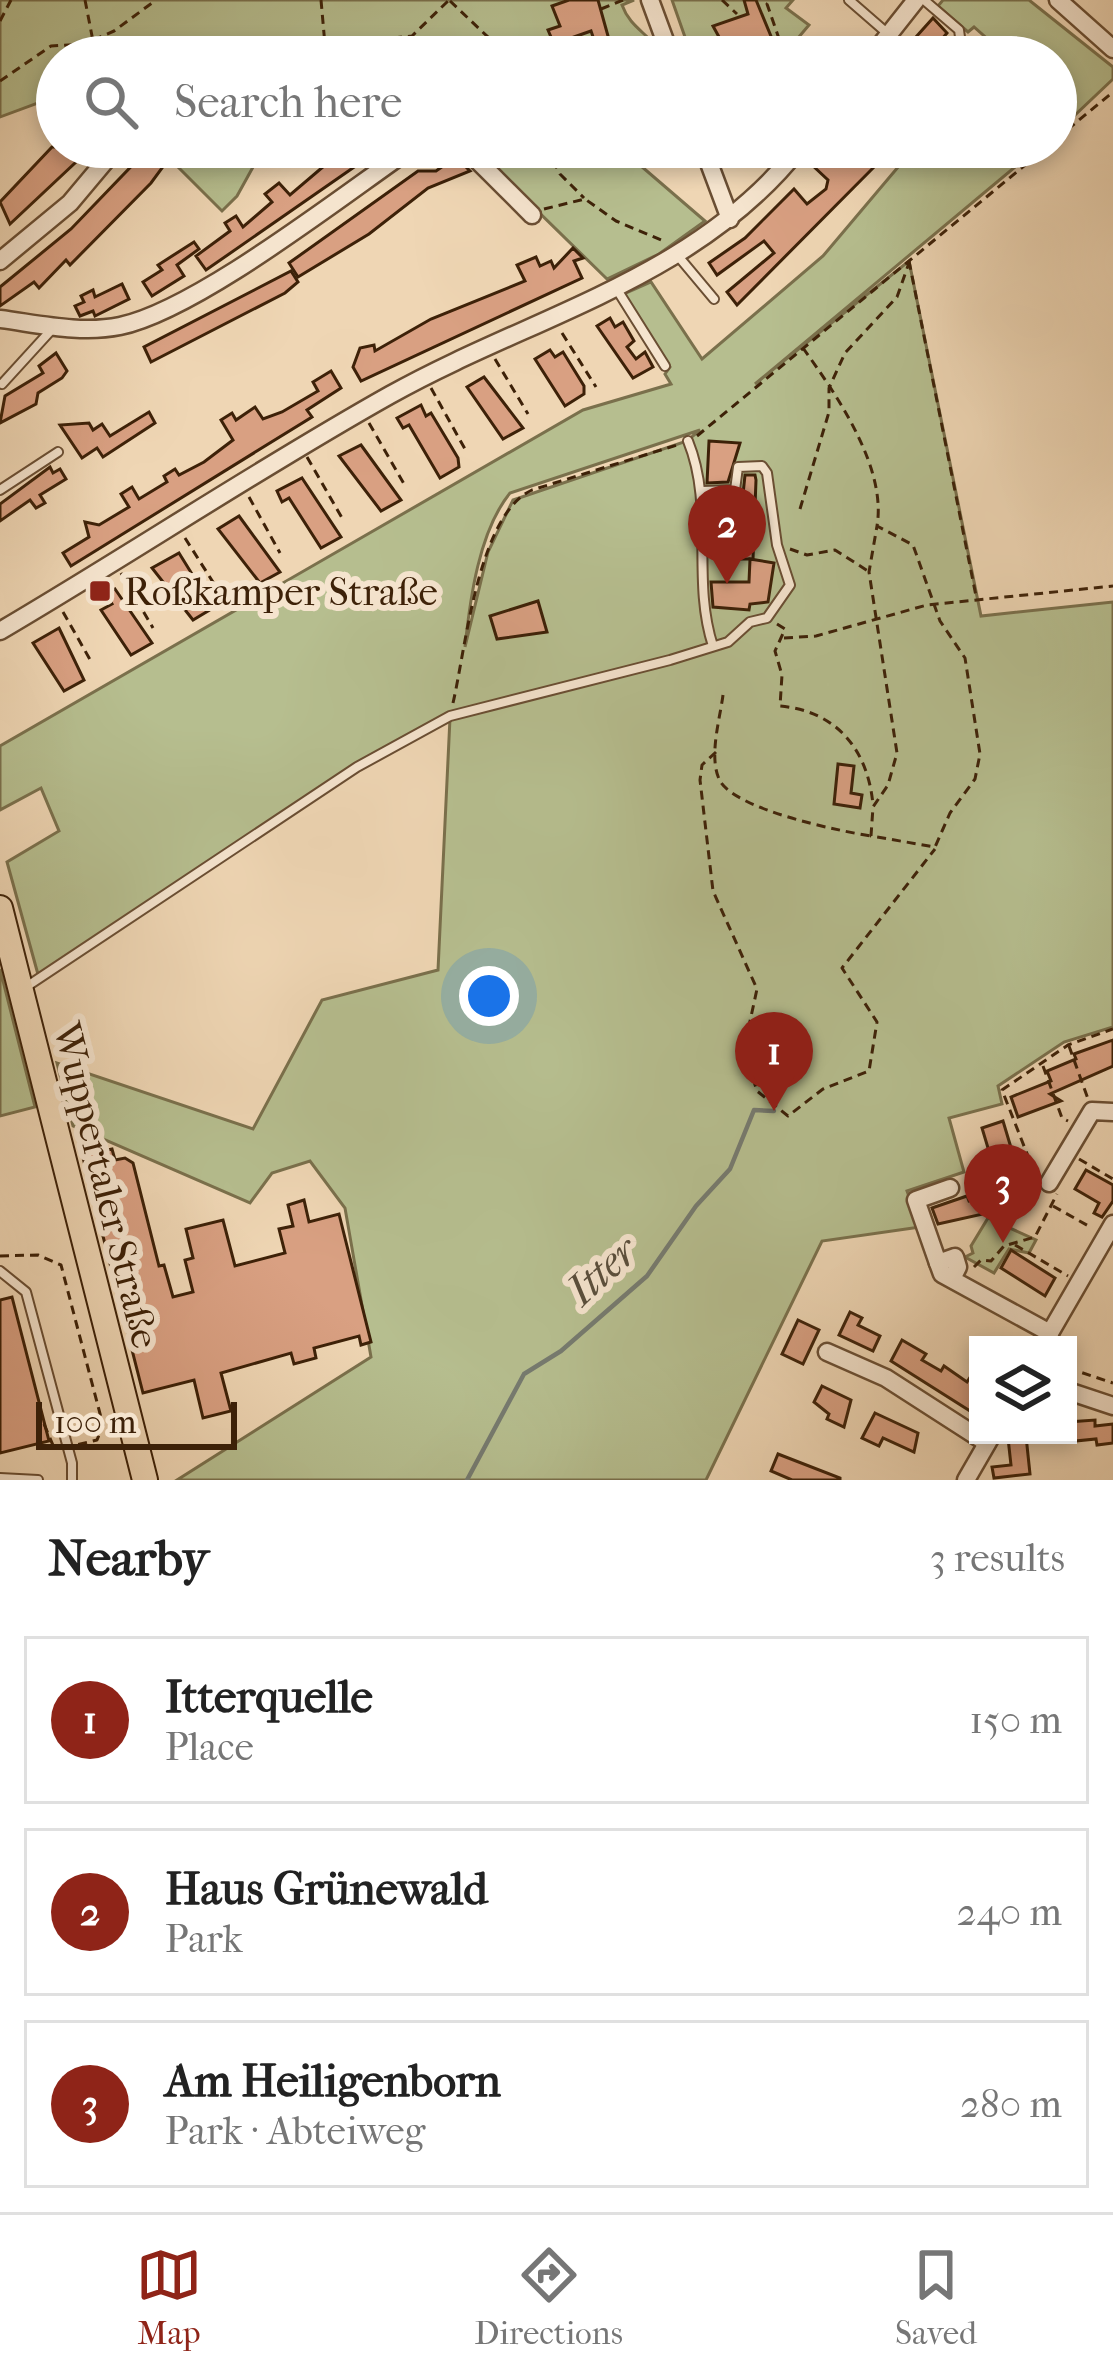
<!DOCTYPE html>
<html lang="en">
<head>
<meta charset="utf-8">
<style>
  :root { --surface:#fff; --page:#f2f2f2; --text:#222; --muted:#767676; --line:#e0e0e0; --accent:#8f2418 }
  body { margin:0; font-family:"IM FELL French Canon",serif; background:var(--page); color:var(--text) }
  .controls { position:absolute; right:36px; bottom:36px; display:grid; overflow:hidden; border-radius:0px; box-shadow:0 6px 18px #0003 }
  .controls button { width:108px; height:108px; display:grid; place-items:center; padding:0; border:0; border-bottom:3px solid var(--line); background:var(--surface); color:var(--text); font:60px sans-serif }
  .scale { position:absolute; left:36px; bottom:30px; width:201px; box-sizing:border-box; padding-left:12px; border:6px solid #3d2108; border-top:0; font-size:33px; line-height:42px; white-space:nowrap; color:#3d2108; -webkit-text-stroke:9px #f5e4ce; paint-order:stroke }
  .you { position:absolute; left:489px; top:996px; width:42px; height:42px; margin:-30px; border:9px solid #fff; border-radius:50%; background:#1a73e8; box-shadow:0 0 0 18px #1a73e833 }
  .badge { display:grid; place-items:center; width:78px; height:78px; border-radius:50%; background:var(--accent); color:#fff; font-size:39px; font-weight:700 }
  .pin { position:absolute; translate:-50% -99px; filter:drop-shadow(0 3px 6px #0008) }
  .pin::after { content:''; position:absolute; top:63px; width:42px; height:36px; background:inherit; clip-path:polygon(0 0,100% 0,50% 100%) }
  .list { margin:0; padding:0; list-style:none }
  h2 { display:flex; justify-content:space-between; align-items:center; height:156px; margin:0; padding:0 48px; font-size:51px }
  h2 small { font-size:39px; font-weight:400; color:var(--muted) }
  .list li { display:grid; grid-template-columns:78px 1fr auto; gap:36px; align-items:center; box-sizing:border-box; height:168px; margin:0 24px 24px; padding:0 24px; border:3px solid var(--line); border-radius:0px }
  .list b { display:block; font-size:45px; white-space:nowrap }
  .list p { margin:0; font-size:39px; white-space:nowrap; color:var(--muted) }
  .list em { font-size:39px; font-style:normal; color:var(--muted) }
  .icon { flex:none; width:66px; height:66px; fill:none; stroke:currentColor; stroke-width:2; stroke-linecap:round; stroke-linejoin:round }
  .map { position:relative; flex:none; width:1113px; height:1480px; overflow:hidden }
  .search { position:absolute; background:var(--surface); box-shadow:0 6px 18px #0003; left:36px; right:36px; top:36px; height:132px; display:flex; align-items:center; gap:30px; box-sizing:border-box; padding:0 42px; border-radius:66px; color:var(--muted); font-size:45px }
  .sheet { height:732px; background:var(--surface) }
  nav { display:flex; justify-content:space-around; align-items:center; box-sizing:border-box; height:168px; border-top:3px solid var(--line); background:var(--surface); font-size:33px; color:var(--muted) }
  nav a { display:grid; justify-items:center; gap:6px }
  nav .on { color:var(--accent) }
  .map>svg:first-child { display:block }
  .green { fill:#b6be8f; stroke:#7a704c; stroke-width:3; fill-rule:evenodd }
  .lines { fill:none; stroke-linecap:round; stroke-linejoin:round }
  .stream { stroke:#767b70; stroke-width:4.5 }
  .building { fill:#d9a082; stroke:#3d2108; stroke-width:3 }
  .lane-casing { stroke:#6a4e33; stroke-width:12 }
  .street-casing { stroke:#6a4e33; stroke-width:21 }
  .primary-casing { stroke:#3d2108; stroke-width:28 }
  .path { stroke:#3d2108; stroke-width:3; stroke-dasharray:9 6; stroke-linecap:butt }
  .lane { stroke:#f5e4ce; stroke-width:8 }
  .street { stroke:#f5e4ce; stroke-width:16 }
  .primary { stroke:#efd6b4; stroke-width:24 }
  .poi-dot { fill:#8f2418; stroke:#f5e4ce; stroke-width:4.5 }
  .labels { text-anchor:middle; stroke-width:12; stroke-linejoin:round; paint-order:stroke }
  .poi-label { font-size:39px; fill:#3d2108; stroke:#f5e4ce; text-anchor:start }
  .street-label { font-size:39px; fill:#3d2108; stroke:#f5e4ce }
  .water-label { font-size:42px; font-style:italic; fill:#5a4e3c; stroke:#f5e4ce }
</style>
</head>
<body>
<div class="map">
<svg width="1113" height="1480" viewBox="0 0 1113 1480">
  <rect width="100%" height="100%" fill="#efd6b4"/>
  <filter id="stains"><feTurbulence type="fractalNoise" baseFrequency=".00167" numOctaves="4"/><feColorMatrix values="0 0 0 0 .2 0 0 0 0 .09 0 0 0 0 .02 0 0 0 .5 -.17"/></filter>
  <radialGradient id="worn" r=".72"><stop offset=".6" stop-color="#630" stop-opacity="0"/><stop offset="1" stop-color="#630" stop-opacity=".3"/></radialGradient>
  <g class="green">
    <path d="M0,0H634L622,5C631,30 652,34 662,57H410L407,53L399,57H57V96L0,117Z"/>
    <polygon points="672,0 793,0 786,8 809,25 782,57 692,57"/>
    <polygon points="943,0 1029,0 1113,67 1113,79 1056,133 1056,57 1008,57 974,27 968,32 938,6"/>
    <polygon points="158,147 264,147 237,196 222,211"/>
    <polygon points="472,147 619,147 705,221 659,254 607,279"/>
    <path d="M915,147H1039L755,384L909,261L981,616L1113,602V1027L1064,1042L998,1086L1002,1104L949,1118L964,1172L907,1191L920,1227L822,1241L706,1480H177L371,1357L345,1208L310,1161L272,1173L250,1203L73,1126L57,1063L253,1129L322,1000L438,970L450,718L357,767L39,978L7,862L59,831L41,788L0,810V746L583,410L671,384L665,374L670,367L624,294L651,282L702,359L823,256ZM700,430L687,441L513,500L488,552L465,647C470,599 479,531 510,493Z"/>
    <polygon points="0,969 35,1107 0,1116"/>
    <polygon points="988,1218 1036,1240 1029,1253 1009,1249 994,1273 965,1257 973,1253 971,1246"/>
  </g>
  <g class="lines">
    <polyline class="stream" points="467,1480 524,1374 561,1351 647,1276 696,1206 730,1169 754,1110 774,1111"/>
  </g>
  <g class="building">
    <polygon points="569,0 598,0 613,54 648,41 650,57 600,57 591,31 554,44 548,30 560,26 552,6"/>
    <polygon points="744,0 756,0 773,41 742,52 744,57 730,57 713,26 748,14"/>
    <polygon points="933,18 947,33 927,57 898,57"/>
    <polygon points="52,147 92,147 10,224 0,202"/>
    <polygon points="356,147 383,147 206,270 196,256 230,231 225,223 236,216 243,227 272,202 265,194 279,183 290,195 324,166 319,160 329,152 338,163"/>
    <polygon points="829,147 866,147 879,162 737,305 727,292 774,253 764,241 717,275 709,263 745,238 794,189 807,204 826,189 828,180 812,165"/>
    <polygon points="149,148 165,164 151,183 70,265 66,260 39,288 34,282 0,306 0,287 71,229"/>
    <polygon points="456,157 470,171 428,188 369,234 298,277 289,263 418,171 436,171"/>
    <polygon points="194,242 199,249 177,265 184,276 152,296 143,282 162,270 158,265"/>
    <polygon points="573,248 583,258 574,261 582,278 361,381 353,367 360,348 374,345 375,351 431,319 525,281 517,265 536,257 540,266 551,261 554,268"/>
    <polygon points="291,271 298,282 285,293 151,362 144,347"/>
    <polygon points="122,284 129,299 95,316 93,311 80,316 75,306 84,302 81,296 93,290 95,297"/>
    <polygon points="610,318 615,327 623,322 634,341 627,347 636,359 645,352 653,367 633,378 597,326"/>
    <polygon points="550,350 555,357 563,352 584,386 584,394 565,406 535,359"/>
    <polygon points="56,353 67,371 62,378 38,393 36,404 0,423 5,396 43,373 39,366"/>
    <polygon points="331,371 341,388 307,410 312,417 71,566 63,553 89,537 85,522 99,525 129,507 121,494 132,487 139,499 167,482 164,476 175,469 179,475 204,462 233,440 221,420 232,413 236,420 255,407 263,419 282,412 318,391 313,382"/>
    <polygon points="484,377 523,428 503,439 467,387"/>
    <polygon points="421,405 426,416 431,413 458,458 459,467 440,478 409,425 403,428 397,418"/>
    <polygon points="149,412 155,423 103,457 97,448 82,458 60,425 89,423 93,430 102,424 110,436"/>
    <polygon points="709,441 740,443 728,482 707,483"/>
    <polygon points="361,445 401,500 381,511 339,456"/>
    <polygon points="50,467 53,473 60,469 66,479 40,495 45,503 36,508 30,500 0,521 0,504"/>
    <polygon points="745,475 755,475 756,480 753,559 736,559 736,540 711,540 710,523 740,523"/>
    <polygon points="302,478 341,537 321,548 289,498 282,502 277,491"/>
    <polygon points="239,516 280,572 260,583 218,529"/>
    <polygon points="179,553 213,608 193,620 152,568"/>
    <polygon points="750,559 774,563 768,602 750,604 749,610 713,607 711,582 749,582"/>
    <polygon points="115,589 152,643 131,655 101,610 112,604 106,594"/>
    <polygon points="538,601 547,632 497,639 490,616"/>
    <polygon points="59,628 84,680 64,691 33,643"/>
    <polygon points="838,764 854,766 851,793 862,795 860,808 834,804"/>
    <polygon points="1113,1040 1113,1066 1050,1094 1061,1101 1018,1117 1011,1097 1051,1081 1047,1071 1076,1059 1074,1054"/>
    <polygon points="1003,1121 1018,1171 997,1178 982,1128"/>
    <polygon points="89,1135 98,1152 112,1149 115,1160 125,1158 133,1163 159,1266 164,1265 173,1297 193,1292 185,1260 193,1258 186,1229 223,1220 235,1266 285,1253 279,1229 293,1226 288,1205 304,1200 309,1222 339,1214 371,1342 361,1345 359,1336 314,1348 316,1358 294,1364 291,1353 221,1373 231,1411 203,1418 194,1380 143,1393 78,1138"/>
    <polygon points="1086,1170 1113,1185 1113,1201 1102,1217 1094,1213 1099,1203 1075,1189"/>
    <polygon points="995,1194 1003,1224 987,1213 938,1224 932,1208 967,1196 969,1201"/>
    <polygon points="1011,1250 1055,1278 1045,1296 1001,1268"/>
    <polygon points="12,1297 49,1441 0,1453 0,1300"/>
    <polygon points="850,1312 862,1318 858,1325 880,1336 873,1351 839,1335"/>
    <polygon points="798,1320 819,1330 803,1364 782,1354"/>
    <polygon points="902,1340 926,1354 922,1360 941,1371 944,1366 967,1382 978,1365 978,1416 891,1361"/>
    <polygon points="822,1386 851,1400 844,1427 827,1419 829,1414 814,1402"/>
    <polygon points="875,1413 918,1433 914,1452 883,1438 879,1446 862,1438"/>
    <polygon points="1095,1420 1095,1426 1113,1424 1113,1443 1097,1445 1096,1439 1075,1441 1074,1435 1068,1436 1068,1422"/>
    <polygon points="1026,1436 1030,1474 994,1478 992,1467 1011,1465 1008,1438"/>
    <polygon points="778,1454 840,1478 840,1480 792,1480 771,1471"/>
  </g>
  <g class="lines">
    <defs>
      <g id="lane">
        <polyline points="849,0 887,33"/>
        <polyline points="924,0 959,30 961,44 950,57"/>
        <polyline points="678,256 714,299"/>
        <polyline points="616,288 665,366"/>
        <polyline points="2,384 54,327"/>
        <path d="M688,441C715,507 691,579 713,646"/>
        <polyline points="0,490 58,452"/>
        <polyline points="26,987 357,767 450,716 670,660 728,642 750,622 767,618 790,585 777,545 767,473 762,466 738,467 735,490 702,491"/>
        <polyline points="0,1271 26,1292 72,1463 72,1480"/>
        <polyline points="0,1478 38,1480"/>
      </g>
      <g id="street">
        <polyline points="650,0 671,57"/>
        <polyline points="1058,0 1113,49"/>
        <polyline points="871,57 916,0"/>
        <polyline points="464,147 532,215"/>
        <polyline points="703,147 730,219"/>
        <polyline points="0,261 70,203 117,147"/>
        <path d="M0,319C39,324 81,334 120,326C197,310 343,195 413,147"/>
        <path d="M0,631C131,554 258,469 390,395C531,316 697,279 800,147"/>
        <polyline points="1049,1183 1092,1111 1113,1112"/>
        <polyline points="938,1263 916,1200 950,1188"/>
        <polyline points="952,1279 958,1267 955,1257 938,1263 942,1274 1050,1333"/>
        <polyline points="1043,1345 1113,1224"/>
        <polyline points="827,1352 886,1378 987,1443"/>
        <polyline points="1068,1391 1113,1406"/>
        <polyline points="966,1480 992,1435"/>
      </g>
      <polyline id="primary" points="0,908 145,1480"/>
    </defs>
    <use href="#lane" class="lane-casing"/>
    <use href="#street" class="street-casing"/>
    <use href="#primary" class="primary-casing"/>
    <g class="path">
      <polyline points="85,0 93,41 106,57"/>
      <polyline points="321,0 325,45"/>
      <polyline points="722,0 737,14"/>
      <polyline points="450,1 509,57"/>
      <polyline points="601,9 623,0"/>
      <polyline points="0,21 11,0"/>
      <polyline points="413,38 423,57"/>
      <polyline points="253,57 276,57"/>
      <polyline points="307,57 325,45 412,36 449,0"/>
      <polyline points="765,57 783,50 767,4 772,0"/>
      <polyline points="0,81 51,46 84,44 114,31 156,0"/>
      <polyline points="1056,139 1113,92"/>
      <polyline points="546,147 560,174 584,198"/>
      <polyline points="544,209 585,199 616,221 666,242"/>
      <polyline points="909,261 977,601"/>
      <polyline points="562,333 596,387"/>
      <path d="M803,348C836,394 887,467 877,526L913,545L940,621L965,658L980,754L975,779L950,813L935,847L871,836L873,807L888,785L897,753L869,572L877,526"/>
      <polyline points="495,359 528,414"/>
      <polyline points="431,388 465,449"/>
      <polyline points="369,423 404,484"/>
      <polyline points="697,436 1047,147"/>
      <polyline points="307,457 342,518"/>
      <polyline points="249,497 280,553"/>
      <polyline points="800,509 829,412 829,388 845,353 897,297 909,263"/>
      <polyline points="185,538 232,612"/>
      <polyline points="790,549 807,555 835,550 868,571"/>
      <polyline points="121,573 153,628"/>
      <polyline points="63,612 92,663"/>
      <path d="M777,624L785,629L775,651L782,675L780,706C836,711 868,749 873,805"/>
      <polyline points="784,638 816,636 927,605 1113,586"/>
      <path d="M723,695C720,719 708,758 720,781C737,810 839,831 871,836"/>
      <path d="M453,703C466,647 478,515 532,490L677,445"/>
      <polyline points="716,752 702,765 700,780 713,891 757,989 744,1049 757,1091 788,1116 823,1089 869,1071 877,1022 842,968 935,849"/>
      <polyline points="1069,1046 1088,1099"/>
      <polyline points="1043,1066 1062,1118 1068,1121"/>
      <polyline points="1079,1159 1113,1179"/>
      <polyline points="1035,1174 1002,1090 1068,1045 1113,1029"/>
      <polyline points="1053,1206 1092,1228"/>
      <polyline points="1015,1245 1068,1276"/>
      <polyline points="0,1256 38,1255 61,1265 103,1425 97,1440 76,1445"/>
      <polyline points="974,1267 981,1260 991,1261 1004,1246 1035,1237 1057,1194"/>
      <polyline points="1068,1368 1113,1383"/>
      <polyline points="44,1424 55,1450"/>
    </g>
    <use href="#lane" class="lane"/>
    <use href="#street" class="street"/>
    <use href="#primary" class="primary"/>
  </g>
  <rect class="poi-dot" x="88" y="579" width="24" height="24" rx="6"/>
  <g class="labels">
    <g class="poi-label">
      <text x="124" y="605">Roßkamper Straße</text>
    </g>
    <g class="street-label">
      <text transform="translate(107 1185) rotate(76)" y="14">Wuppertaler Straße</text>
    </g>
    <g class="water-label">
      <text transform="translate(601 1270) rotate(-42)" y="15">Itter</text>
    </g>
  </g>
  <rect width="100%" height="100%" filter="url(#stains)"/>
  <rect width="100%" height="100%" fill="url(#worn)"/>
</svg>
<div class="controls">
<button><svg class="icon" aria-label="layers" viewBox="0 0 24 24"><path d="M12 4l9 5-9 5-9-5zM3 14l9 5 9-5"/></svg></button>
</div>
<div class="scale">100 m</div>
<div class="you"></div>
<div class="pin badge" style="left:774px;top:1111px">1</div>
<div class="pin badge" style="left:727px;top:584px">2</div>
<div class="pin badge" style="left:1003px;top:1243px">3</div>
<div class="search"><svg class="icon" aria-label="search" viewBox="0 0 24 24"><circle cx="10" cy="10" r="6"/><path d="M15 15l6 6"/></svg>Search here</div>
</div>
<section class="sheet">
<h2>Nearby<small>3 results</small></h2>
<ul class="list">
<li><span class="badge">1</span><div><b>Itterquelle</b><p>Place</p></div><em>150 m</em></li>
<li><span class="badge">2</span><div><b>Haus Grünewald</b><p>Park</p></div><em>240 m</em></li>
<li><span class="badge">3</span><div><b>Am Heiligenborn</b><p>Park · Abteiweg</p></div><em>280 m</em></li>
</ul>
</section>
<nav>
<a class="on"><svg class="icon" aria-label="map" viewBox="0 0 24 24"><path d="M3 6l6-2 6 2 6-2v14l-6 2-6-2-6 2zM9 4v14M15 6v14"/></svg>Map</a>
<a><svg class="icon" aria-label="directions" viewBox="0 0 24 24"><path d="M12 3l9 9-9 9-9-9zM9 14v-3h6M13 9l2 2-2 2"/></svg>Directions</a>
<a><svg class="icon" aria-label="saved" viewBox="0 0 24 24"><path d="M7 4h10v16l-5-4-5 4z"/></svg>Saved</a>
</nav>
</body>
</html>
